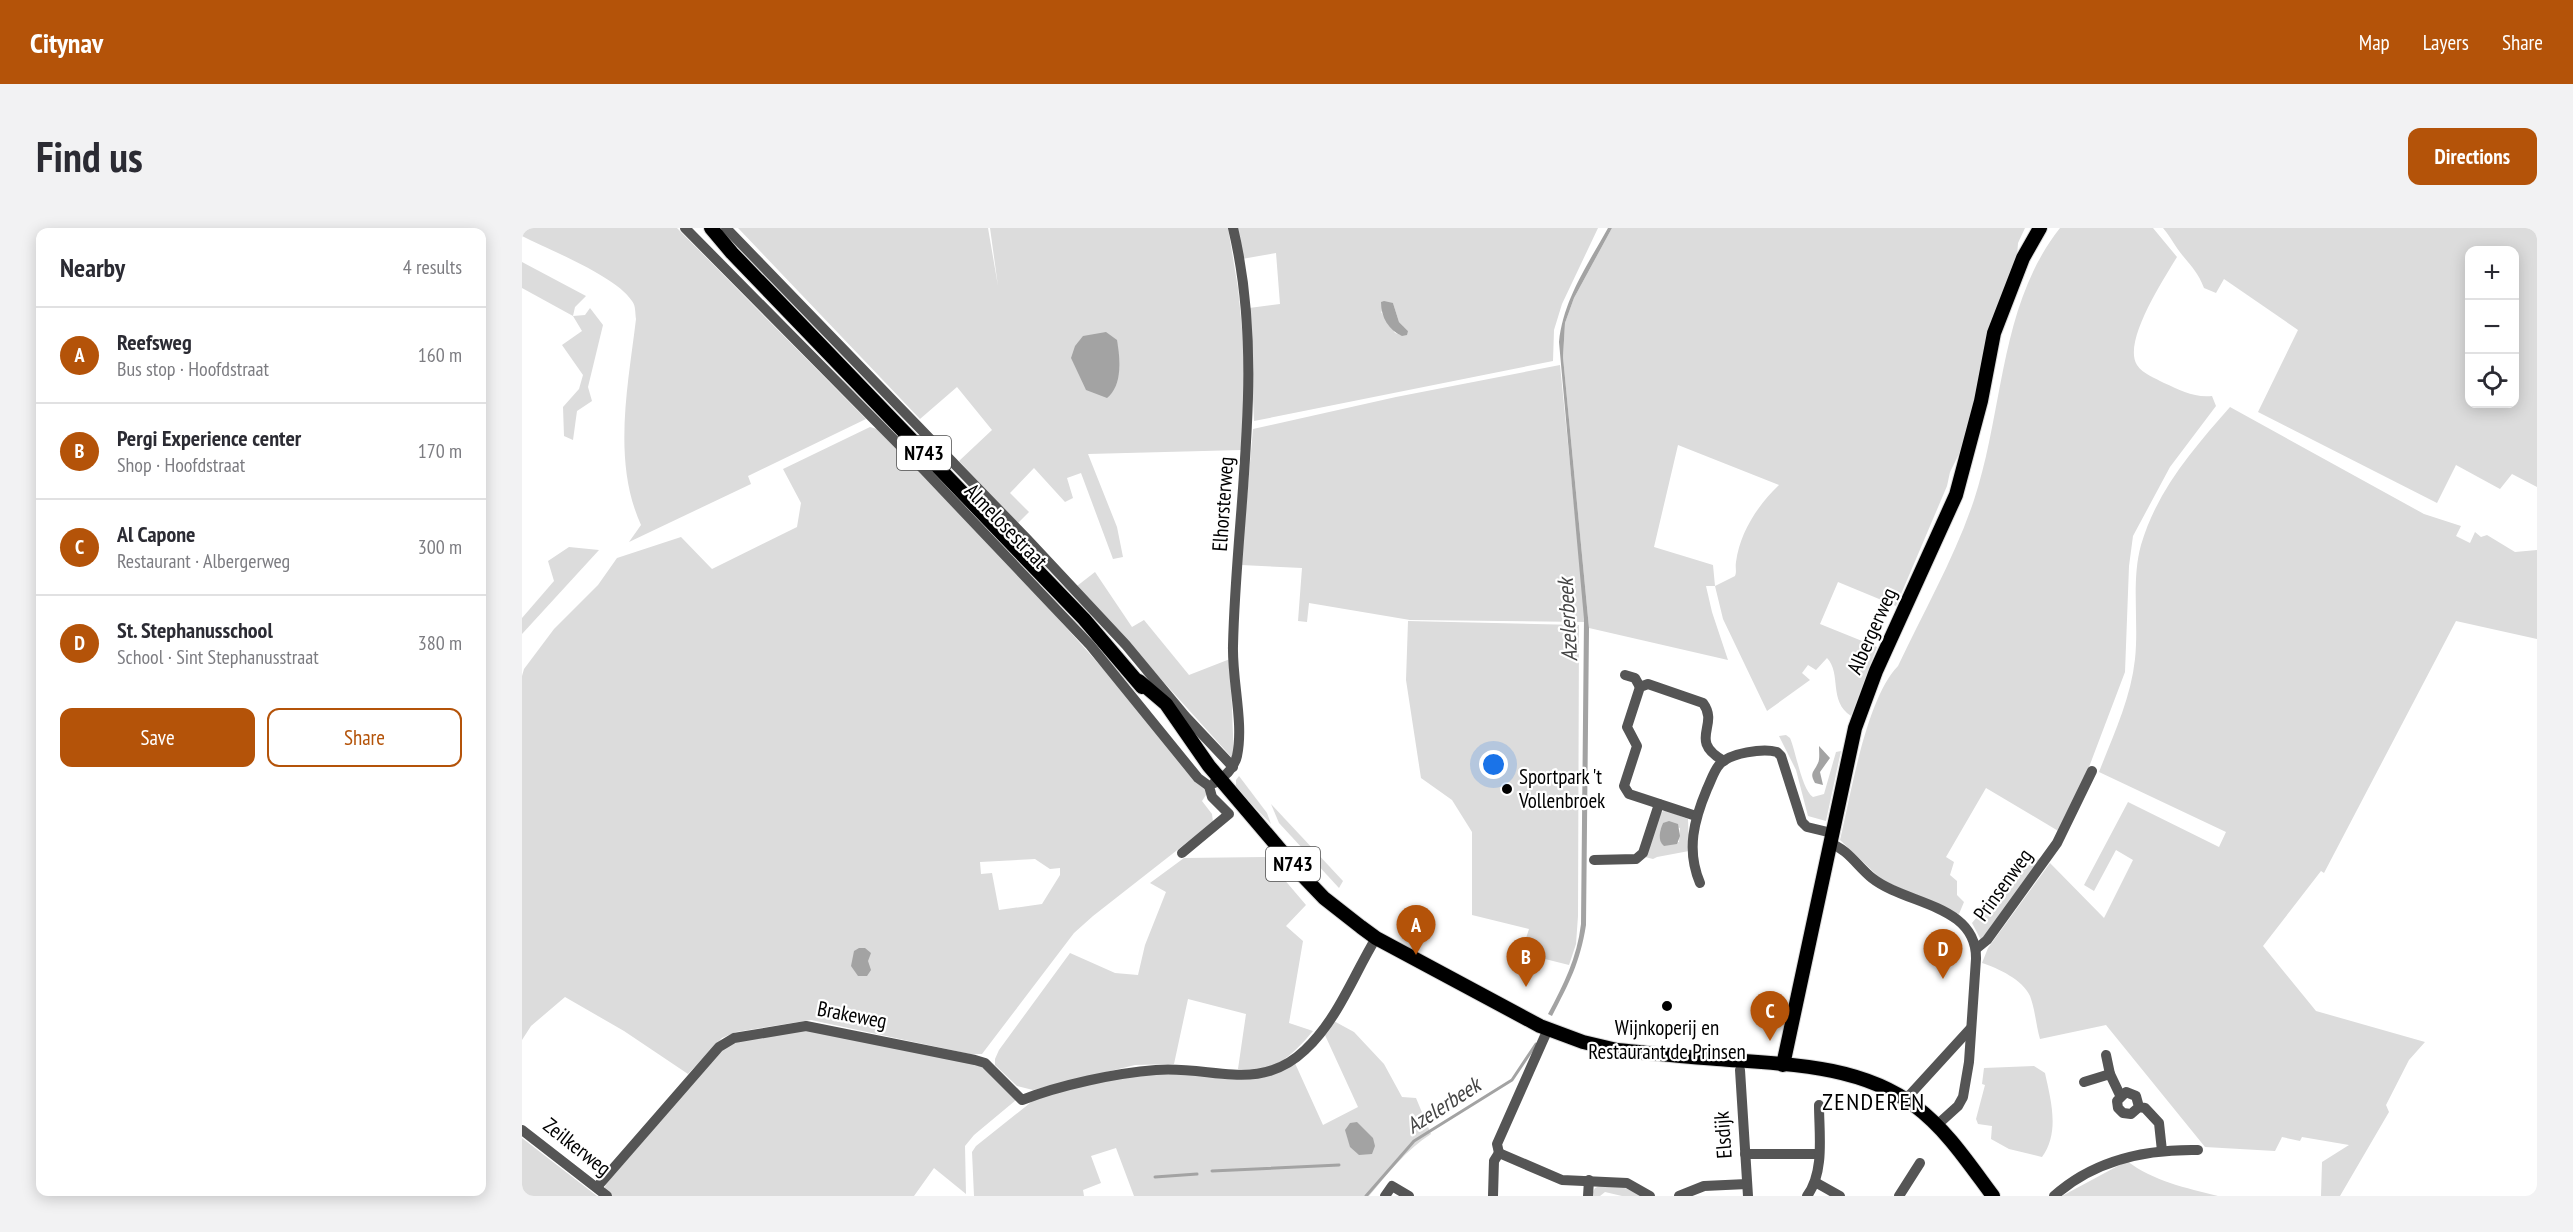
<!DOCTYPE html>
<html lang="en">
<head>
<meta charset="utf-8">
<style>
  :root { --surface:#fff; --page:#f2f2f3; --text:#2b2b33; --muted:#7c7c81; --line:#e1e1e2; --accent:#b45309 }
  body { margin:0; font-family:"PT Sans Narrow",sans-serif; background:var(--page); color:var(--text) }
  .controls { position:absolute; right:18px; top:18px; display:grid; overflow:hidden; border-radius:12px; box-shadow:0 3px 15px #0003 }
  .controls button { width:54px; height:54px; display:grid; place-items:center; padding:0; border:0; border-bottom:2px solid var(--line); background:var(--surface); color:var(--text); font:30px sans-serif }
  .you { position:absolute; left:972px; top:537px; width:21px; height:21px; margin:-15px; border:4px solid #fff; border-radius:50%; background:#1a73e8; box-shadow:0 0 0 9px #1a73e833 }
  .badge { display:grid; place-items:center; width:39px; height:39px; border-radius:50%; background:var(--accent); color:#fff; font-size:20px; font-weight:700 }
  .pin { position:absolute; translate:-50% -50px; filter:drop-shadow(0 2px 3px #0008) }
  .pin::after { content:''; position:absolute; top:32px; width:21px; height:18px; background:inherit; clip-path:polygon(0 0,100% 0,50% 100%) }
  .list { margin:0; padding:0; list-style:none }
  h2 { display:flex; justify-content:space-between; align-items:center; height:78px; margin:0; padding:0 24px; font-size:26px }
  h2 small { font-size:20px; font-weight:400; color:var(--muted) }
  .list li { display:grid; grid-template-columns:39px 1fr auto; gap:18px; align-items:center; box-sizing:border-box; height:96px; padding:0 24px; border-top:2px solid var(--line) }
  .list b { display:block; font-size:22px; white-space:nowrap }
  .list p { margin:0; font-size:20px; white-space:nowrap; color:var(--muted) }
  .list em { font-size:20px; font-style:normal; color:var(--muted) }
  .actions { display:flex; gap:12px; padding:18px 24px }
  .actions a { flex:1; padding:14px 0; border:2px solid var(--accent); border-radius:12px; text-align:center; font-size:21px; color:var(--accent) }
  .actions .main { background:var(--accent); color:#fff }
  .icon { flex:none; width:33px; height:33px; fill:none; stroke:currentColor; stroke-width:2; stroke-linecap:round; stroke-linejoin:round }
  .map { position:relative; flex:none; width:2015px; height:968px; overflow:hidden; border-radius:12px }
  header { display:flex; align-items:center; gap:36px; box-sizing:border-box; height:84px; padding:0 30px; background:var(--accent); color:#fff }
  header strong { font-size:28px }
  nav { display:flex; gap:33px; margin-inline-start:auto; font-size:21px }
  .intro { display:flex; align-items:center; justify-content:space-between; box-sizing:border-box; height:144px; padding:0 36px }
  h1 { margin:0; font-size:42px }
  .button { padding:15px 27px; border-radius:12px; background:var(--accent); color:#fff; font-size:21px; font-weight:700 }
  main { display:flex; gap:36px; padding:0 36px }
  aside { flex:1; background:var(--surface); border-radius:12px; box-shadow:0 3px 15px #0003 }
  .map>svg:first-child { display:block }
  .green { fill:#dcdcdc; fill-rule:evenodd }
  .water { fill:#a3a3a3 }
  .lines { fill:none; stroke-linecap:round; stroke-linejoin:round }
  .stream { stroke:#a3a3a3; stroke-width:3 }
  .major-casing { stroke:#dbdbdb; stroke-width:16 }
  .minor { stroke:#555; stroke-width:10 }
  .major { stroke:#000; stroke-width:14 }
  .poi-dot { fill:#000; stroke:#fff; stroke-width:2 }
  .labels { text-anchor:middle; stroke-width:4.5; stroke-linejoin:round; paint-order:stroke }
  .shield { fill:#fff; stroke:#4c4c4c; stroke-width:1.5 }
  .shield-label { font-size:20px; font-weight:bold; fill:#000 }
  .street-label { font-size:21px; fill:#000; stroke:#fff }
  .poi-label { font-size:21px; fill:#000; stroke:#fff; text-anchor:start }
  .water-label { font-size:22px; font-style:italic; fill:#444; stroke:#fff }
  .quarter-label { font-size:24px; letter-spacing:1.5px; fill:#000; stroke:#fff }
</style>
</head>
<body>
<header>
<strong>Citynav</strong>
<nav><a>Map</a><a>Layers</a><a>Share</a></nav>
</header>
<div class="intro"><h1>Find us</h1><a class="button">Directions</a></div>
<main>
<aside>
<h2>Nearby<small>4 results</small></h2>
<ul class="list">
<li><span class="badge">A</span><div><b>Reefsweg</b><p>Bus stop · Hoofdstraat</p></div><em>160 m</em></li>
<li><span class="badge">B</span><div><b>Pergi Experience center</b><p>Shop · Hoofdstraat</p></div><em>170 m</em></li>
<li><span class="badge">C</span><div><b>Al Capone</b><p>Restaurant · Albergerweg</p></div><em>300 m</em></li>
<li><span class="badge">D</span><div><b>St. Stephanusschool</b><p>School · Sint Stephanusstraat</p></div><em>380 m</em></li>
</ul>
<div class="actions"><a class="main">Save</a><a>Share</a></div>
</aside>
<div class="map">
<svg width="2015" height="968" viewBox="0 0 2015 968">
  <rect width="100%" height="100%" fill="#fff"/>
  <g class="green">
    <path d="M0,0H155L344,191L226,248L229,256L107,314L119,297C90,233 106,158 114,91C113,85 114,78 110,73C94,48 27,22 0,8Z"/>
    <polygon points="216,0 466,0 476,58 468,0 706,0 716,60 723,131 720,222 566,226 595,299 601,329 591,331 559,245 545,250 551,270 543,274 512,240 488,265 507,284 496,295 437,233 470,202 435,159 398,191"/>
    <path d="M713,0H1076L1040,76L1032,102L1031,133L732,193L727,80L758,76L754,25L720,31ZM871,75L877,94L886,103L879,107L873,105L859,84Z"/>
    <path d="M1090,0H1503L1496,15L1495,29L1446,208L1428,244L1425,258L1374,378L1316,354L1298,396L1355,419L1329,488C1306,473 1320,446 1305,430L1294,442L1286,437L1280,445L1288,452L1245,483L1201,391L1193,358H1184L1190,384L1206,432L1067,400L1041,129L1043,95L1052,70ZM1156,217L1257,257C1236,277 1218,304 1214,334C1213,340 1215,343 1213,348L1193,358L1191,337L1132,319Z"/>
    <path d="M1538,0H1631L1655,29C1643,49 1600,114 1615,137C1621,146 1633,150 1642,155C1658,162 1672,170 1690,168L1694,178L1648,239L1611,308L1607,338L1603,444L1564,547L1538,604L1464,560L1424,629L1432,634L1428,647L1435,653V667L1442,674L1437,686L1360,652L1318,612C1329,566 1344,471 1376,438C1402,383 1433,329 1452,272C1482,182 1477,77 1538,0Z"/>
    <path d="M1641,0H2015V259L1990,246L1978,261L1934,237L1915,275L1736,184L1776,102L1702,51L1694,65L1682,60C1676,45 1671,40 1661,28C1653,19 1649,9 1641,0ZM1948,22H1992V176H1948Z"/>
    <polygon points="0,34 64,68 53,79 51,88 63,87 68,80 81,97 66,159 70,173 55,183 51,212 42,208 41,179 57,161 61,147 40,117 60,103 51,88 0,60"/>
    <polygon points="1038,137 1064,394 888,392 787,375 785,394 776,393 780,340 719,337 731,201 874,169"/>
    <path d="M1708,179L1902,286L1939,298L1934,308L1948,315L1953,304L1959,309L1965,307L1993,324L2015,322V411L1934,393L1802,645L1799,643L1741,718L1794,783L1903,814L1887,832L1864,877L1867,884L1818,968H1799L1800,934L1827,917L1780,909L1778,913L1760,909L1753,923L1683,919L1584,797L1518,811C1514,797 1513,781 1508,768C1501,752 1476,740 1460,735L1466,720L1528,635L1582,690L1611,632L1594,622L1572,663L1562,657L1606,574L1697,619L1704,604L1577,544C1591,508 1609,470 1613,431C1617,394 1609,353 1619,317C1635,262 1672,220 1708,179Z"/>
    <path d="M348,199L355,201L499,349L583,443L686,564L680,573L690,586L691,594L571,688L552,705L460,826H448L289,792L214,804L200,810L166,846L102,803L43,769L9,798L0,812V448L2,441L32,401L76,357L95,330L159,309L190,341L275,299L279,275L261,241ZM513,631L528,641L538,640V647L520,676L477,682L470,645L459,646L458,634Z"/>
    <polygon points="47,319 77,322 0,406 0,390 32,353 26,333"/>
    <polygon points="573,344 610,399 622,392 667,447 708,431 712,532 555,358"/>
    <polygon points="886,393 1057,397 1056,688 1054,716 1047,737 999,725 1007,701 950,687 950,604 930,572 899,550 884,452"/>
    <path d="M1264,507L1268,510C1274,524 1280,562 1291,569L1302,566L1314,524L1319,523L1304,593L1286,588L1274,542L1257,508Z"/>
    <polygon points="717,548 745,585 749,596 714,560 714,552"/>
    <polygon points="749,576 821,653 817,660 757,595"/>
    <path d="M1143,582L1166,591L1167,623L1135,629L1131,631L1123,629L1137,586ZM1141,595L1158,600L1157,614L1138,611Z"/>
    <polygon points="1521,628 1459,712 1450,695 1469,672 1482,670 1482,660 1497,643"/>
    <path d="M743,629L784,677L764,698L781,713L767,795L791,803C779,817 761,838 740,841C733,842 724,841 716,841L724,786L666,771L652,836L613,837L511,862L495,858L473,837V831L477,822L548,725L593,745L616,747L623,717L644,664L628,655L662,630Z"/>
    <path d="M810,792L832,804L862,836L880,869L894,870L909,906C884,922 866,945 847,968H612L594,920L569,928L579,955L561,962L562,968H452L450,924L454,918L513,871L569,854L641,844L703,849L772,833L801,897L836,879L802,805Z"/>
    <polygon points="286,802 451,835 466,842 494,872 452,907 443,918 444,966 412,940 392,968 88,968 82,962 84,956 203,818 213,814"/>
    <path d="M1512,838L1523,845C1529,873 1538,904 1520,929L1487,921L1469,911L1470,898L1456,896L1454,891L1463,857L1460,856L1462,840Z"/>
    <polygon points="0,910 75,968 0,968"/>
    <path d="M1605,933C1631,953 1664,960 1696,968H1540Z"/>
    <polygon points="1078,958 1099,958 1120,968 1100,968 1083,964 1078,968 1069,968 1073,960"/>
  </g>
  <g class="water">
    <path d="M1086,0H1090L1052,70L1043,95L1041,129L1067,400L1064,697C1058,735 1047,755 1030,788L1026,786C1042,756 1055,730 1059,696L1062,391L1037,114C1041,72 1066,36 1086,0Z"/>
    <path d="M862,73L871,75L877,94L886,103L885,107L880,108C867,102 859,90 859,74Z"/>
    <path d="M584,104L595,112C598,130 601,157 585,170L564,162L549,130L553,118L561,108Z"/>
    <path d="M1297,518L1308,530L1298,544L1301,557L1293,555C1287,545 1292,544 1296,535C1298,531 1297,523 1297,518Z"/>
    <path d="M1147,593L1156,596L1158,608L1155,616L1142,618C1135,613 1138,602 1141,595Z"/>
    <polygon points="337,720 343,720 349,725 346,733 349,742 345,748 336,748 329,738 332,723"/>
    <polygon points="835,894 851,910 853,918 850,926 837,927 828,919 823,902 828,895"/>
  </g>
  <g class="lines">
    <g class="stream">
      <polyline points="690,943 817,937"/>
      <polyline points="633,949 675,946"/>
      <polyline points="844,968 892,913 990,852 1014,816"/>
    </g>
    <defs>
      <g id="major">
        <polyline points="189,0 210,25 562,391 620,459"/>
        <path d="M617,453L644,476L687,538L779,646L802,670L839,699L854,710L1018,798L1061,814L1095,822C1128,825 1162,829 1195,831C1261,836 1338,836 1393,878C1425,902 1447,936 1471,968"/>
        <polyline points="1261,837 1333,500 1354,443 1434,267 1459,173 1472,105 1501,30 1518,0"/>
      </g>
    </defs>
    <use href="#major" class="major-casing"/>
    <g class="minor">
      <polyline points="163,0 402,242 568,417 676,550 687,558"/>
      <polyline points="204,0 505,311 604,417 663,488 711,539"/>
      <polyline points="1103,447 1113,450 1118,459"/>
      <path d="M692,555C703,549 712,540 715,528C722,495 710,453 711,418C714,279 744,138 711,0"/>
      <path d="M1174,588L1107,566L1102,558L1115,518L1105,499L1118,459L1126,456L1181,475C1198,498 1165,512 1202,533"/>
      <path d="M1307,615C1326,621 1335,638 1350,650C1384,677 1455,676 1454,731L1447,834L1441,869L1436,878L1415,897"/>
      <polyline points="660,625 707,586 690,569 687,558"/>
      <polyline points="1072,632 1114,631 1121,625 1137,576"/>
      <path d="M1178,655C1164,622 1172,592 1185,561C1189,553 1192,542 1198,536C1208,525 1241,520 1255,524L1259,528L1280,594L1285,599L1310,605"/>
      <polyline points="1454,721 1465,712 1535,615 1570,543"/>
      <polyline points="1584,827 1588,846"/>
      <polyline points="1218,842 1226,968"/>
      <polyline points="1562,854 1588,846 1598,867"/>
      <polyline points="1384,871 1448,801"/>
      <polyline points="1617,879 1609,886 1601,885 1596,880 1595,873 1604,864 1614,868 1617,879 1623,880 1637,895 1640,923"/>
      <polyline points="0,902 85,968"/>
      <polyline points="977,925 975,916 1026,801"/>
      <polyline points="1223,926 1297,926"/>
      <polyline points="1293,954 1318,968"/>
      <path d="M75,959L197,819L212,810L284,798L453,832L463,835L500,872C538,857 594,845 634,842C689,837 737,866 783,822C816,791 831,748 854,710"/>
      <polyline points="863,968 870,958 887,968"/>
      <polyline points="971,968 972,933 977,925 1040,952 1105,955 1128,968"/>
      <polyline points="1066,968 1067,952"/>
      <polyline points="1157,968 1182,958 1225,956"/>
      <path d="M1285,968C1303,944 1297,905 1297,877"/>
      <polyline points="1377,968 1398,935"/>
      <path d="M1532,968C1572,932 1624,921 1676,922"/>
    </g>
    <use href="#major" class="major"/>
  </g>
  <g class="poi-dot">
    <circle cx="985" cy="561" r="6"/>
    <circle cx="1145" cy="778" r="6"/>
  </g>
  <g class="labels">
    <g class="shield">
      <rect x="375" y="208" width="54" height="34" rx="4.5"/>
      <rect x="744" y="619" width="54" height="34" rx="4.5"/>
    </g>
    <g class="shield-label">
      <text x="402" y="232">N743</text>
      <text x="771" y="643">N743</text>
    </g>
    <g class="street-label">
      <text transform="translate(701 276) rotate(-86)" y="7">Elhorsterweg</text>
      <text transform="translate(484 298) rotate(46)" y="7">Almelosestraat</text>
      <text transform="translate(1350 403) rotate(-66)" y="7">Albergerweg</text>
      <text transform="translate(1481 657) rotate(-54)" y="7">Prinsenweg</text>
      <text transform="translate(330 787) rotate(11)" y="7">Brakeweg</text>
      <text transform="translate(1201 907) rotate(-94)" y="7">Elsdijk</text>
      <text transform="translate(55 919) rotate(38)" y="7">Zeilkerweg</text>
    </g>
    <g class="poi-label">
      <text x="997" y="556">Sportpark 't<tspan x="997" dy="24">Vollenbroek</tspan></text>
      <text x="1145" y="807" text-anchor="middle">Wijnkoperij en<tspan x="1145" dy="24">Restaurant de Prinsen</tspan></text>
    </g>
    <g class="water-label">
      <text transform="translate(1045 392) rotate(-93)" y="8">Azelerbeek</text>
      <text transform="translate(921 877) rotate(-33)" y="8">Azelerbeek</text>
    </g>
    <g class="quarter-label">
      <text x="1352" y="882">ZENDEREN</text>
    </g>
  </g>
</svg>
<div class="controls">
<button>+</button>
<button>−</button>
<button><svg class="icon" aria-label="locate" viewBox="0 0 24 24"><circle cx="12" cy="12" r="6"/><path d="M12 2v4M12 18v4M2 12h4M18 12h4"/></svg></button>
</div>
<div class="you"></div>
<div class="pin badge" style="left:894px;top:727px">A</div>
<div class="pin badge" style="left:1004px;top:759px">B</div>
<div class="pin badge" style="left:1248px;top:813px">C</div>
<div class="pin badge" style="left:1421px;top:751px">D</div>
</div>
</main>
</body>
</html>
